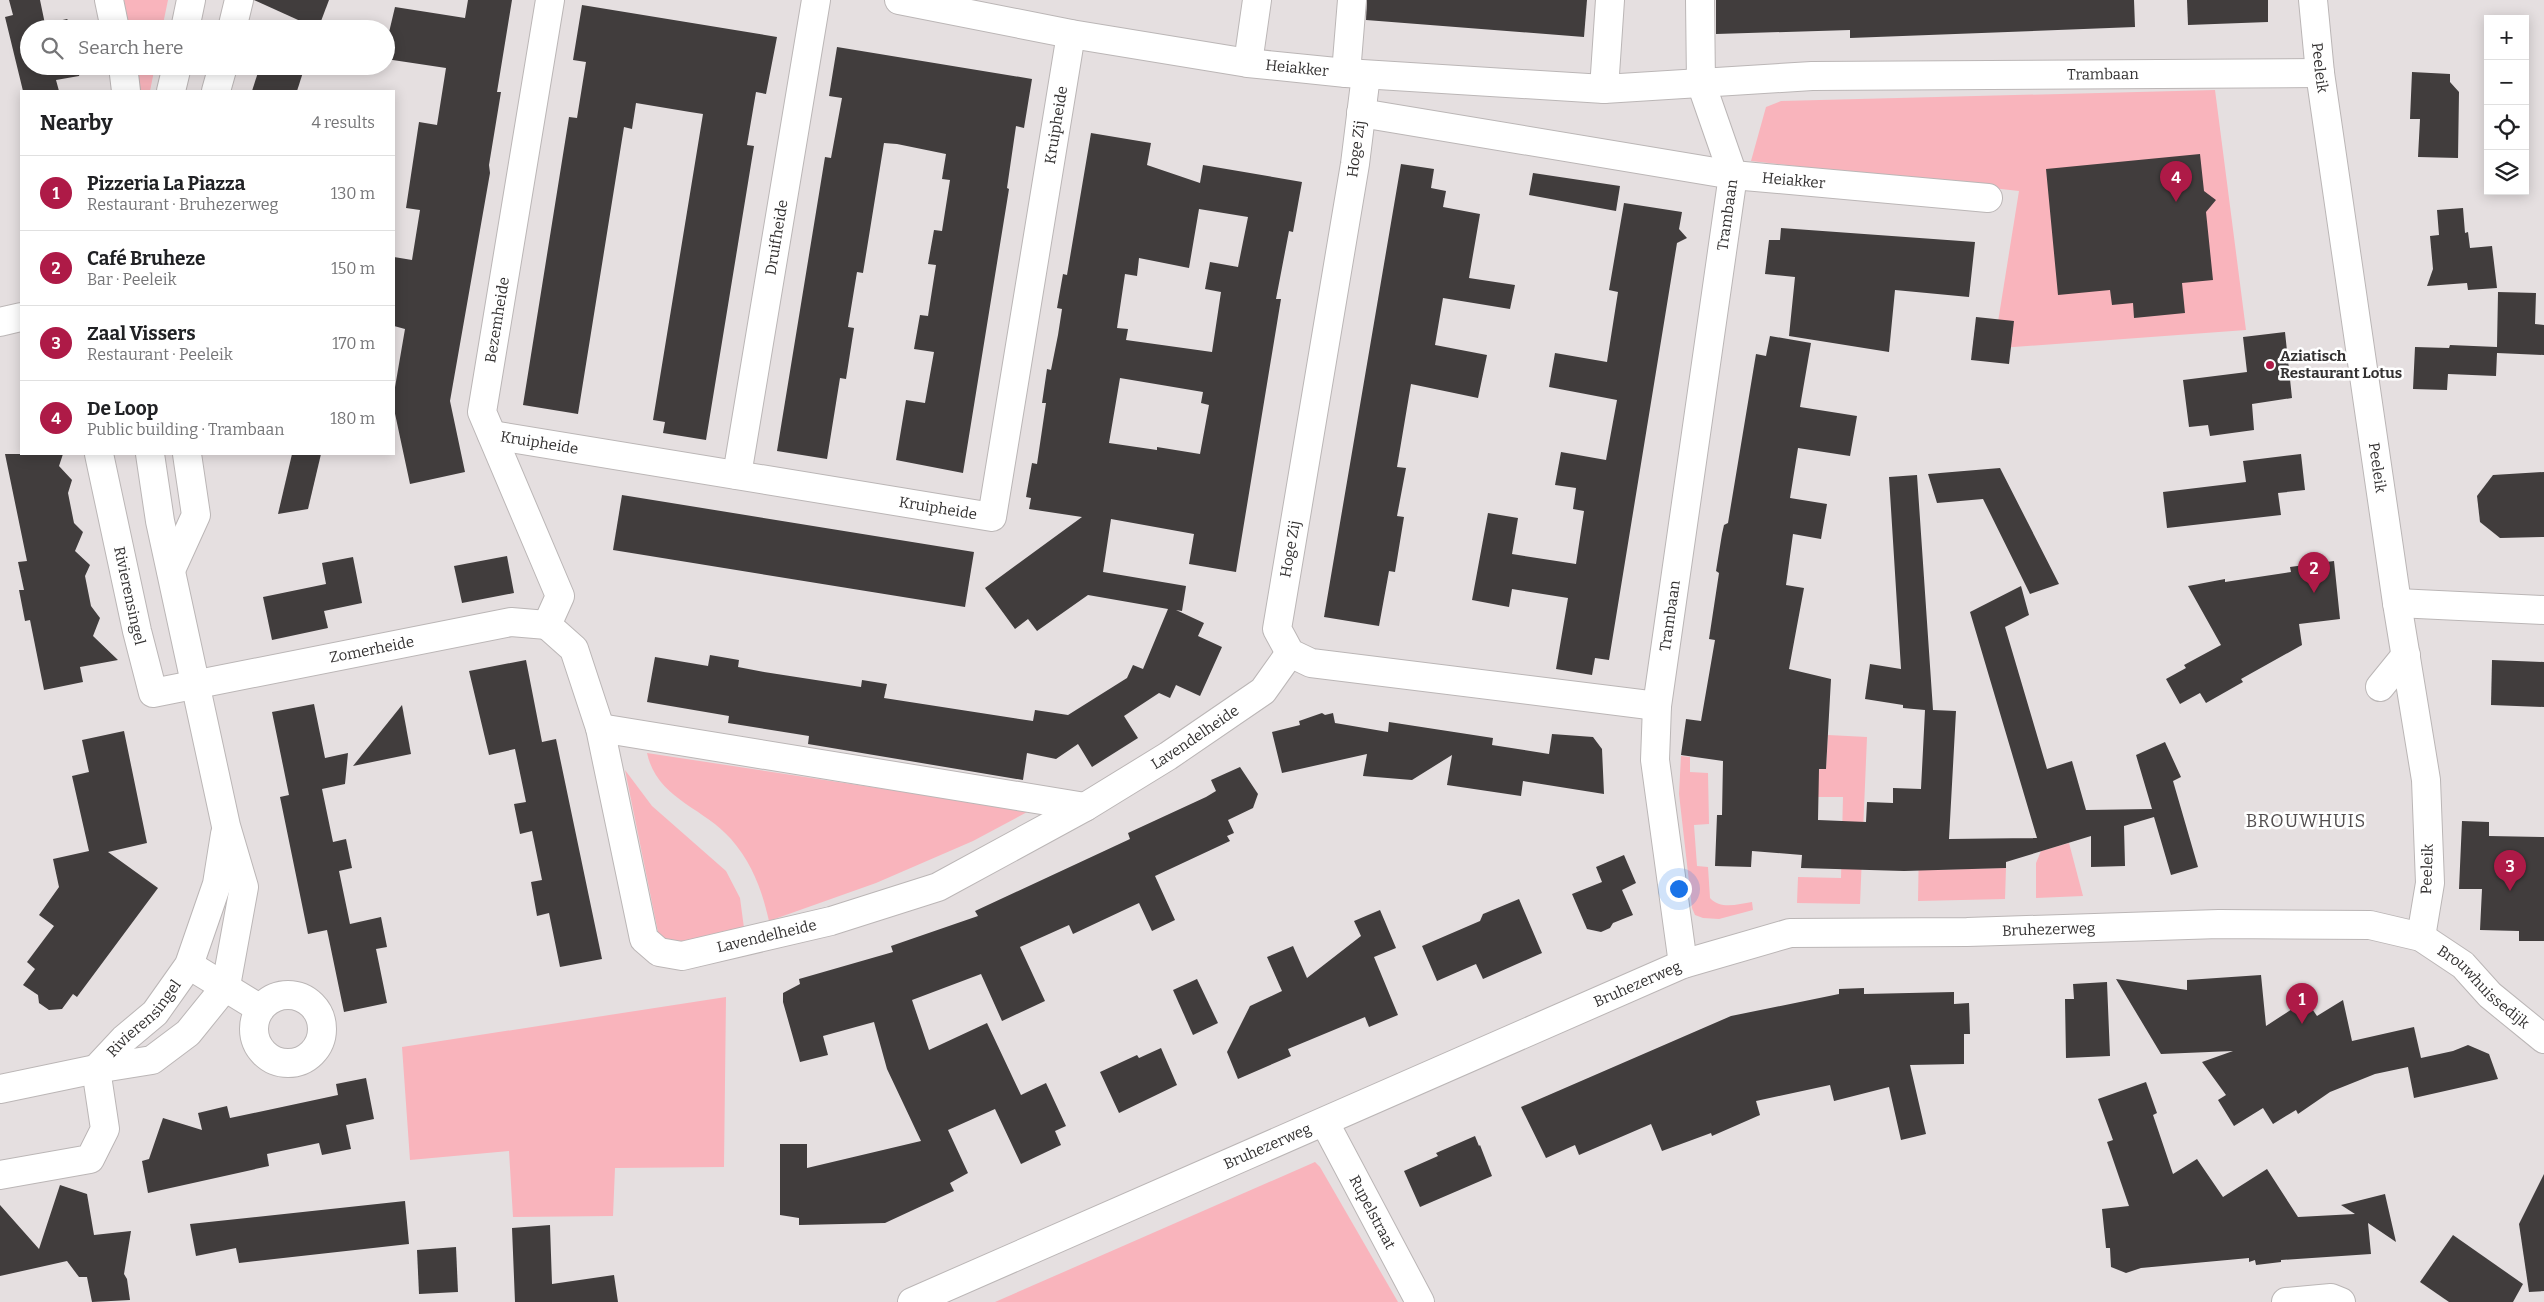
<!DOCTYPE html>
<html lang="en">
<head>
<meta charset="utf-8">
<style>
  :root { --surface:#fff; --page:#f2f2f2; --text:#202124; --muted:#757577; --line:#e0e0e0; --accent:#ae1a47 }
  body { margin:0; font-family:Bitter,serif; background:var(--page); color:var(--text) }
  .controls { position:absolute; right:15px; top:15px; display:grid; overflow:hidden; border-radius:0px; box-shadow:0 2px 12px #0003 }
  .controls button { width:45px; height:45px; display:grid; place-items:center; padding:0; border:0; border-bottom:1px solid var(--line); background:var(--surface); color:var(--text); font:25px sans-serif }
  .you { position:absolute; left:1678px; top:888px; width:18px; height:18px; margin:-12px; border:4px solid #fff; border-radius:50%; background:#1a73e8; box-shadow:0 0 0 8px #1a73e833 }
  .badge { display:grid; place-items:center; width:32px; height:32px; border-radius:50%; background:var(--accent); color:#fff; font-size:16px; font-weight:700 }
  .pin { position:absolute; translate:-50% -41px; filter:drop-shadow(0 1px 2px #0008) }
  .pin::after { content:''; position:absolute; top:26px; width:18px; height:15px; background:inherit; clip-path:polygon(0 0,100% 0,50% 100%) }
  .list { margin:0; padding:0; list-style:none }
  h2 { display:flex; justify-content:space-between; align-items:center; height:65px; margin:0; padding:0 20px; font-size:21px }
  h2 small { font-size:16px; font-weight:400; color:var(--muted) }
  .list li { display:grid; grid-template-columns:32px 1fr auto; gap:15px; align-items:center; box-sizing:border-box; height:75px; padding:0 20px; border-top:1px solid var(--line) }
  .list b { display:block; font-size:19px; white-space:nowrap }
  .list p { margin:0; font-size:16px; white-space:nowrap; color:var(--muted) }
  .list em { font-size:16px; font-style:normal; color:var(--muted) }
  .icon { flex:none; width:28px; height:28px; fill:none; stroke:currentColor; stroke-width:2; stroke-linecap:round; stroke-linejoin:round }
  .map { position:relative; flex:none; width:2544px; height:1302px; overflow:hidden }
  .search { position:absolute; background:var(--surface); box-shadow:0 2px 12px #0003; left:20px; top:20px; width:375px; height:55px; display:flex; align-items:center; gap:12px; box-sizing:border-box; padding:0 18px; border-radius:28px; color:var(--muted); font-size:19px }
  .panel { position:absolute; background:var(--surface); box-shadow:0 2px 12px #0003; left:20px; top:90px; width:375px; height:365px; border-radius:0px }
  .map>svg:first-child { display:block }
  .green { fill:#f9b4bc }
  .building { fill:#413d3d; fill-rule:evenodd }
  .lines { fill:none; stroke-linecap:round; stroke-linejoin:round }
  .street-casing { stroke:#bbb6b6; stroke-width:30 }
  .secondary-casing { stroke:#bbb6b6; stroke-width:30 }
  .street { stroke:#fff; stroke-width:28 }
  .secondary { stroke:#fff; stroke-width:28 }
  .poi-dot { fill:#ae1a47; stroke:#fff; stroke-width:2 }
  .labels { text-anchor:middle; stroke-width:5; stroke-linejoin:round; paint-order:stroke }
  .street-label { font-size:15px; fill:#333131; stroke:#fff }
  .poi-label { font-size:15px; font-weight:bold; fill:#333131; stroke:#fff; text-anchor:start }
  .quarter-label { font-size:18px; letter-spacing:1px; fill:#524d4e; stroke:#fff }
</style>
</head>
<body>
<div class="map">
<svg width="2544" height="1302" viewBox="0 0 2544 1302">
  <rect width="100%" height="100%" fill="#e5dfe0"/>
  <g class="green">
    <polygon points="124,0 168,0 162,29 128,29"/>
    <polygon points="134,66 155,66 150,91 138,91"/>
    <polygon points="2215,90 2246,330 2000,348 1997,328 2019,191 1751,161 1766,107 1781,101"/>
    <polygon points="1828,735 1867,737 1860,904 1797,903 1798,877 1841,878 1843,797 1818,797 1800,770 1826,769"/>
    <path d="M647,753L1029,811L973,841L876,883L769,921C762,890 752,863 731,839C703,807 657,799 647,753Z"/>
    <path d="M1681,756L1690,757V772L1708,773L1709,824L1694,825L1697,866L1708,867L1710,898C1721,910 1738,904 1752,902L1753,910L1719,919L1703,918L1695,915L1692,908L1679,794Z"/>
    <polygon points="625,770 652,806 726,871 740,898 744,928 675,944 667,943 658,932"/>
    <polygon points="1919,841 1928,870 2006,868 2005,899 1918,901"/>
    <polygon points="2069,843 2083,896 2036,898 2036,863 2041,851"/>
    <polygon points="726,997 724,1167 615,1168 613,1216 513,1217 509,1151 410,1160 402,1047"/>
    <polygon points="1315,1162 1320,1167 1398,1302 995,1302"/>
  </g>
  <g class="building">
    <polygon points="9,0 40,0 45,24 67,19 73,26 75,29 29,29 29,66 82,66 79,76 56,80 59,91 23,91 5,17 13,15"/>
    <polygon points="254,0 329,0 318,29"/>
    <polygon points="468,0 512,0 497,92 501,92 489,165 490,173 450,401 465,472 410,484 394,409 394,393 405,329 394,326 394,257 412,260 420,210 406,208 419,122 437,125 446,68 386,59 386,45 395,7 465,18"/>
    <polygon points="1367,0 1587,0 1584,37 1366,20"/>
    <polygon points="1716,0 2134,0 2135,27 1850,38 1850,30 1716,34"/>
    <polygon points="2187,0 2268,0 2268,22 2188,25"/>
    <polygon points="582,5 777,37 766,94 756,92 747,145 754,146 706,440 663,433 665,422 653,420 703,114 690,112 636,103 632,129 624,127 578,414 523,405 569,117 577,118 586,62 573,60"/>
    <polygon points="837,47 1032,79 1024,128 1016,126 1007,188 1009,189 963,473 896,460 906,400 925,403 934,352 914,349 920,315 928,316 936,265 928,264 934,230 942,231 950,180 942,179 946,154 897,144 884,143 863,273 857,272 848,327 854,328 846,379 840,378 827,459 777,451 825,157 831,158 842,98 829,96"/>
    <polygon points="260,66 305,66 297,91 252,91"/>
    <polygon points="2412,72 2450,74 2450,82 2459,92 2458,158 2418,157 2420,119 2410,119"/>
    <path d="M1091,133L1151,143L1147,165L1200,183L1203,165L1302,182L1293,232L1289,231L1276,299H1281L1236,572L1189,564L1194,534L1111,519L1103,572L1186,586L1182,611L1176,610L1204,623L1198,636L1222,647L1200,696L1176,685L1170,698L1159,693L1124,716L1138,738L1092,767L1078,744L1056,759L1027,753L1023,780L808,744L809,736L728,723L729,716L647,702L655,657L708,666L710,655L739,660L738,667L764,672L861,687L862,680L887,684L884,698L1033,721L1035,710L1068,715L1127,678L1133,665L1143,669L1168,609L1088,595L1037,631L1028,619L1015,629L985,588L1082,517L1029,509L1031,498L1026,497L1032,463L1037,464L1046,403H1042L1047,369L1051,370L1058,335L1062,309L1057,308L1063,274L1067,275ZM1199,209L1248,217L1238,267L1210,262L1205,289L1221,292L1212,352L1126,340L1128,329L1117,328L1125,274L1137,276L1139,258L1189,268ZM1120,378L1203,392L1201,403L1209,405L1200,454L1157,447V450L1109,443Z"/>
    <polygon points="2200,154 2204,191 2216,200 2206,212 2213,280 2182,283 2185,313 2134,318 2133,303 2112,305 2110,290 2058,295 2046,169"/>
    <polygon points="1401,164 1434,169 1431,188 1446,191 1443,207 1480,214 1469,278 1515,285 1510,309 1443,298 1435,345 1487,355 1478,398 1411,384 1397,467 1406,468 1397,516 1404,517 1395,572 1389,571 1379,626 1324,617"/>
    <polygon points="1533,173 1620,186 1616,211 1529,195"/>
    <polygon points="1624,203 1682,212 1679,229 1687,238 1677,243 1609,660 1595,658 1592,675 1556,669 1568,598 1512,589 1509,607 1472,600 1488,513 1518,518 1512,554 1576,564 1584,511 1573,509 1576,488 1555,485 1561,452 1606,460 1617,400 1549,387 1555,353 1607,362 1618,292 1609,290"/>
    <polygon points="2463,208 2465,233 2468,232 2470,248 2492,246 2497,288 2468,290 2467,283 2427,286 2433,269 2430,236 2439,235 2437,210"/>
    <polygon points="1781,228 1975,242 1969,297 1895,290 1889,352 1789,336 1795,277 1765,274 1769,240 1780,240"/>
    <polygon points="2498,292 2536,293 2535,324 2544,325 2544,355 2497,353 2496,376 2448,374 2447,390 2413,389 2415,347 2449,348 2450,345 2497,347"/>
    <polygon points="1976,317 2014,321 2009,364 1971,360"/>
    <polygon points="2285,332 2292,398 2252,404 2254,430 2210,436 2208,425 2189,427 2183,380 2247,372 2243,337"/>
    <polygon points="1770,336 1811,343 1800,407 1857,416 1850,456 1798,448 1790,498 1827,504 1821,539 1793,534 1786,585 1804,588 1789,669 1831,679 1826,769 1819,769 1818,820 1866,822 1867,802 1893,803 1893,788 1921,789 1925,710 1903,708 1903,705 1865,699 1870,664 1901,669 1889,477 1917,475 1933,710 1956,711 1949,839 2037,838 1970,612 2021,586 2029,615 2005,627 2047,769 2072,761 2086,810 2152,809 2136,755 2165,742 2181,777 2173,781 2198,867 2171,875 2154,817 2124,826 2125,866 2091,867 2091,836 2006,862 2006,868 1904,871 1801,868 1802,855 1752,851 1751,867 1715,866 1717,815 1722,815 1723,761 1681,755 1686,719 1701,721 1715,640 1709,639 1719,573 1716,571 1722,534 1724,525 1728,523 1756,354 1766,356"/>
    <polygon points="5,454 63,454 59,466 72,480 68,493 74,523 83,532 75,551 90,565 85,576 91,606 100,618 93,636 118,660 80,667 83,682 44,690 30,620 25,621 19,590 24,590 18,562 27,561"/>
    <polygon points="292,454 321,454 308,509 278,514"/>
    <polygon points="2301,454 2305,490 2278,493 2281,515 2167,528 2163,492 2246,482 2243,461"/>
    <polygon points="2000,468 2059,584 2030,594 1983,499 1937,503 1928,474"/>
    <polygon points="2544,472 2544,537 2500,538 2480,522 2477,496 2493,475"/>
    <polygon points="622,495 974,552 965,607 613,550"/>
    <polygon points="507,556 514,593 462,603 454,566"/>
    <polygon points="353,557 362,603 324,611 328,628 272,640 263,597 326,584 322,563"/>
    <polygon points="2334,561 2340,619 2299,624 2302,645 2241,679 2243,682 2206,703 2200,693 2180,704 2166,679 2186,668 2184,665 2221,645 2188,586 2225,579 2225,582 2291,572 2290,567"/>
    <polygon points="526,660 542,742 556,739 602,959 560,967 549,913 537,916 531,882 542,880 532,831 520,834 514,804 526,802 515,749 489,755 469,671"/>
    <polygon points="2492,660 2544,662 2544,707 2491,705"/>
    <polygon points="314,704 325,758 348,753 345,784 322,789 333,842 346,839 352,868 339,871 350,924 381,917 387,947 376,949 387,1003 344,1012 327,930 308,934 280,797 289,795 272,712"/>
    <polygon points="402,705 411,754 353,766"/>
    <polygon points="1322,713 1325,715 1333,713 1335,723 1388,732 1389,722 1493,738 1492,745 1549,754 1552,734 1593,737 1602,749 1604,794 1523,781 1521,796 1447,785 1452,755 1412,780 1363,776 1367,754 1282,773 1272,732 1300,725 1299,721"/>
    <polygon points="124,731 147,843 108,852 158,888 77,997 73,994 62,1009 49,1010 39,1003 38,995 23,985 35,969 27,962 54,926 39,915 59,887 53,859 89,851 72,776 89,772 82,740"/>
    <polygon points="1240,767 1258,794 1253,808 1228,820 1234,833 1227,836 1230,841 1155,876 1175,920 1152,931 1139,903 1073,934 1069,925 1020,947 1045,1001 1002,1021 981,974 912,1000 929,1050 987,1023 1021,1095 1046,1083 1066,1126 1055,1131 1061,1145 1021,1164 995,1109 948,1130 968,1173 950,1183 954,1191 885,1223 799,1225 799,1218 780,1215 780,1144 807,1144 807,1168 921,1141 887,1069 874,1022 823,1036 828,1055 800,1062 783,1002 783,993 800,984 799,979 893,952 891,946 978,916 975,911 1130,839 1128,833 1206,797 1216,791 1211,780"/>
    <polygon points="2462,821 2489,822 2489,836 2544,837 2544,941 2519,941 2519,931 2480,930 2482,889 2459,889"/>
    <polygon points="1624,855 1636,883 1622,890 1633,915 1613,923 1610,928 1601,932 1587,929 1572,894 1602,882 1596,867"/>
    <polygon points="1519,899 1542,953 1483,979 1476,964 1437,981 1422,946 1480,921 1483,914"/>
    <polygon points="1380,910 1396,948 1374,957 1398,1015 1369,1027 1365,1017 1288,1049 1291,1056 1238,1079 1227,1052 1250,1006 1282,991 1267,957 1293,946 1307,978 1361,936 1354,921"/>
    <polygon points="2261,975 2266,1026 2306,1000 2317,1016 2343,1000 2352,1041 2414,1027 2421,1058 2453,1051 2468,1045 2489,1054 2498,1079 2414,1098 2408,1067 2375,1074 2330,1092 2298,1114 2296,1110 2273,1124 2263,1108 2234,1126 2218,1100 2226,1095 2202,1062 2233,1051 2161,1054 2116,979 2187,990 2187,980"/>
    <polygon points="1197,979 1218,1023 1193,1035 1173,990"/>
    <polygon points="2107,982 2110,1056 2066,1058 2065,999 2074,999 2073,984"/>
    <polygon points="1864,988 1864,994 1954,992 1954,1004 1969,1003 1970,1034 1964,1034 1964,1064 1910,1065 1926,1134 1901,1140 1889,1087 1834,1101 1830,1085 1756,1101 1760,1115 1712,1136 1711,1133 1662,1151 1651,1124 1579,1155 1575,1145 1546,1158 1521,1107 1731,1016 1839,994 1839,989"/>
    <polygon points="1161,1048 1177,1085 1119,1113 1100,1072 1137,1055 1139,1058"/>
    <polygon points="366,1078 374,1119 346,1125 351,1149 322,1155 319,1143 267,1154 269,1166 148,1193 142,1161 149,1159 163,1118 202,1130 198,1113 227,1106 230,1118 338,1095 336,1084"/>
    <polygon points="2146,1082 2157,1113 2153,1115 2173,1174 2197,1159 2223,1197 2267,1169 2298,1217 2355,1214 2341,1205 2385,1194 2396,1242 2368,1223 2371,1254 2281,1260 2281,1262 2256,1265 2255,1260 2249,1262 2249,1258 2141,1268 2126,1273 2111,1267 2110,1248 2106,1248 2102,1209 2129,1206 2107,1142 2113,1140 2098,1099"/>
    <polygon points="1475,1136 1479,1146 1480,1145 1492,1176 1420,1207 1404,1171 1438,1156 1436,1153"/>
    <polygon points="2544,1174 2544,1291 2529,1292 2519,1224"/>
    <polygon points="60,1185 87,1194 94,1235 131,1231 124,1274 127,1279 130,1300 92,1302 87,1277 79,1277 67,1261 0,1276 0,1205 39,1249"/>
    <polygon points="405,1201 409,1244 239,1263 236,1248 196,1256 190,1224"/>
    <polygon points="550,1225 552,1284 614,1275 618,1302 515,1302 512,1228"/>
    <polygon points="2453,1235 2523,1284 2513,1302 2449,1302 2420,1282"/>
    <polygon points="456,1247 458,1292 419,1294 417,1250"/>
  </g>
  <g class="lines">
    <defs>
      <g id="street">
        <polyline points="109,0 115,29"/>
        <path id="s1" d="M899,0L1071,34L1248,63L1346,73L1604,89L1812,76L2320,73"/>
        <path id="s2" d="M2313,0L2320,73L2397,603L2426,780L2430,883L2421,937"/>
        <polyline points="232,29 239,0"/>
        <polyline points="1248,63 1257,0"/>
        <polyline points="123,66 126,91"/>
        <polyline points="1346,73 1352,0"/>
        <polyline points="1366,75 1355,164 1277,629 1290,653 1311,663 1657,706"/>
        <polyline points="1604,89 1610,0"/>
        <polyline points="216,91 223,66"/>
        <path id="s3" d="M1361,113L1733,175L1988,198"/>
        <polyline points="0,322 21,317"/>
        <path id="s4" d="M492,435L992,517L1071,34"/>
        <path id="s5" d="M99,454L137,631L153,693L511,622L547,625"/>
        <path id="s6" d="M737,475L816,0"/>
        <polyline points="171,570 196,515 187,454"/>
        <polyline points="2397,603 2544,610"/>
        <path id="s7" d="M547,625L574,649L600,728L644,939L659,952L682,956L831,921L938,887L1085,807L1168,756L1263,691L1290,653"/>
        <path id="s8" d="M547,625L560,596L482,412L550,0"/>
        <polyline points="2380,687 2406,655"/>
        <polyline points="600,728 1085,807"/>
        <path id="s9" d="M1683,964L1655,760L1657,706L1733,175L1701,83L1700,0"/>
        <polyline points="189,965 259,1008"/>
        <circle cx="288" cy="1029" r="34"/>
        <path id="s10" d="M1325,1123L1420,1302"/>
        <polyline points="0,1175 90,1159 105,1129 96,1069"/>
        <path id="s11" d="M912,1302L1683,964L1790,933L1967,932L2219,924L2370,925L2421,937L2463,965L2490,995L2544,1039"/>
        <polyline points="2286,1302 2331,1298 2341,1302"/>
      </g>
      <g id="secondary">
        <polyline points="185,29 191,0"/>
        <polyline points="171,91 177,66"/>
        <path id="s12" d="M96,1069L124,1039L155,1013L189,965L217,884L225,834"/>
        <polyline points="0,1089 96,1069 152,1060 188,1033 226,986 244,887 226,826 160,521 150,454"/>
      </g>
    </defs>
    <use href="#street" class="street-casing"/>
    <use href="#secondary" class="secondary-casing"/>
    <use href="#street" class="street"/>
    <use href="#secondary" class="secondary"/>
  </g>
  <circle class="poi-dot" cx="2270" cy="365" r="5"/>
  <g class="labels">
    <g class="street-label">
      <text dy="5" stroke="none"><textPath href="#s1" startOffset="404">Heiakker</textPath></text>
      <text dy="5" stroke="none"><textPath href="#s2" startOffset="68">Peeleik</textPath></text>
      <text dy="5" stroke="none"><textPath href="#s1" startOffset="1211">Trambaan</textPath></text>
      <text dy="5" stroke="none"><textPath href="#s4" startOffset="904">Kruipheide</textPath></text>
      <text transform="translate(1356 149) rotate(-82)" y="5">Hoge Zij</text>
      <text dy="5" stroke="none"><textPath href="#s3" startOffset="438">Heiakker</textPath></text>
      <text dy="5" stroke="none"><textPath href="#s9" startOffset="756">Trambaan</textPath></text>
      <text dy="5" stroke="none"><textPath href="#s6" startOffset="241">Druifheide</textPath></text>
      <text dy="5" stroke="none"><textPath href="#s8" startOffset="325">Bezemheide</textPath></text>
      <text dy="5" stroke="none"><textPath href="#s4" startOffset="48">Kruipheide</textPath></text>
      <text dy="5" stroke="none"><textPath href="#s2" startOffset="472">Peeleik</textPath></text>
      <text dy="5" stroke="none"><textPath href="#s4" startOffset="452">Kruipheide</textPath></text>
      <text transform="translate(1290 549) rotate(-80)" y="5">Hoge Zij</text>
      <text dy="5" stroke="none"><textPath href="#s5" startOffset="145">Rivierensingel</textPath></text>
      <text dy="5" stroke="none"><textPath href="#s9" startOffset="351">Trambaan</textPath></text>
      <text dy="5" stroke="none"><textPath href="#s5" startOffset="468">Zomerheide</textPath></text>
      <text dy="5" stroke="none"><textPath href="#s7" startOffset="941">Lavendelheide</textPath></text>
      <text transform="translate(2427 869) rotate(-88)" y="5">Peeleik</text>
      <text dy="5" stroke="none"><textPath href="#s11" startOffset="1212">Bruhezerweg</textPath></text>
      <text dy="5" stroke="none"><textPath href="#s7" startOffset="465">Lavendelheide</textPath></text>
      <text dy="5" stroke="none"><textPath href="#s11" startOffset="792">Bruhezerweg</textPath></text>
      <text dy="5" stroke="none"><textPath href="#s11" startOffset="1666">Brouwhuissedijk</textPath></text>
      <text dy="5" stroke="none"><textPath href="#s12" startOffset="70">Rivierensingel</textPath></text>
      <text dy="5" stroke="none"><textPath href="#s11" startOffset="388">Bruhezerweg</textPath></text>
      <text dy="5" stroke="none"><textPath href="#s10" startOffset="101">Rupelstraat</textPath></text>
    </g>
    <g class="poi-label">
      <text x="2280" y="361">Aziatisch<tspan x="2280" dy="17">Restaurant Lotus</tspan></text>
    </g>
    <g class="quarter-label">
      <text x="2306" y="827">BROUWHUIS</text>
    </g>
  </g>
</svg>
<div class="controls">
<button>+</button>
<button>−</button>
<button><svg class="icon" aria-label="locate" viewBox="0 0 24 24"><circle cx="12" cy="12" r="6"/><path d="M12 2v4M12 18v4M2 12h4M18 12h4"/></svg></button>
<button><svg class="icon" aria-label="layers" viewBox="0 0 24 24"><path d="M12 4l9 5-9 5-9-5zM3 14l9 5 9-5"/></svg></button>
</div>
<div class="you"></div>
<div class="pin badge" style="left:2302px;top:1024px">1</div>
<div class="pin badge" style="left:2314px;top:593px">2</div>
<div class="pin badge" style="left:2510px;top:891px">3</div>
<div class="pin badge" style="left:2176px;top:202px">4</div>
<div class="search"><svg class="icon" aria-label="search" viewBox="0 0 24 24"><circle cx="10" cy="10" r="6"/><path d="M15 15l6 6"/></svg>Search here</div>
<section class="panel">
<h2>Nearby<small>4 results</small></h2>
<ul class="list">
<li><span class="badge">1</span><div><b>Pizzeria La Piazza</b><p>Restaurant · Bruhezerweg</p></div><em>130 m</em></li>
<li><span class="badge">2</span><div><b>Café Bruheze</b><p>Bar · Peeleik</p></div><em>150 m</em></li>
<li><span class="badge">3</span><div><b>Zaal Vissers</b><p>Restaurant · Peeleik</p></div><em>170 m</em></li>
<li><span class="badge">4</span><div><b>De Loop</b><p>Public building · Trambaan</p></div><em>180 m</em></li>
</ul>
</section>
</div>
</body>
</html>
